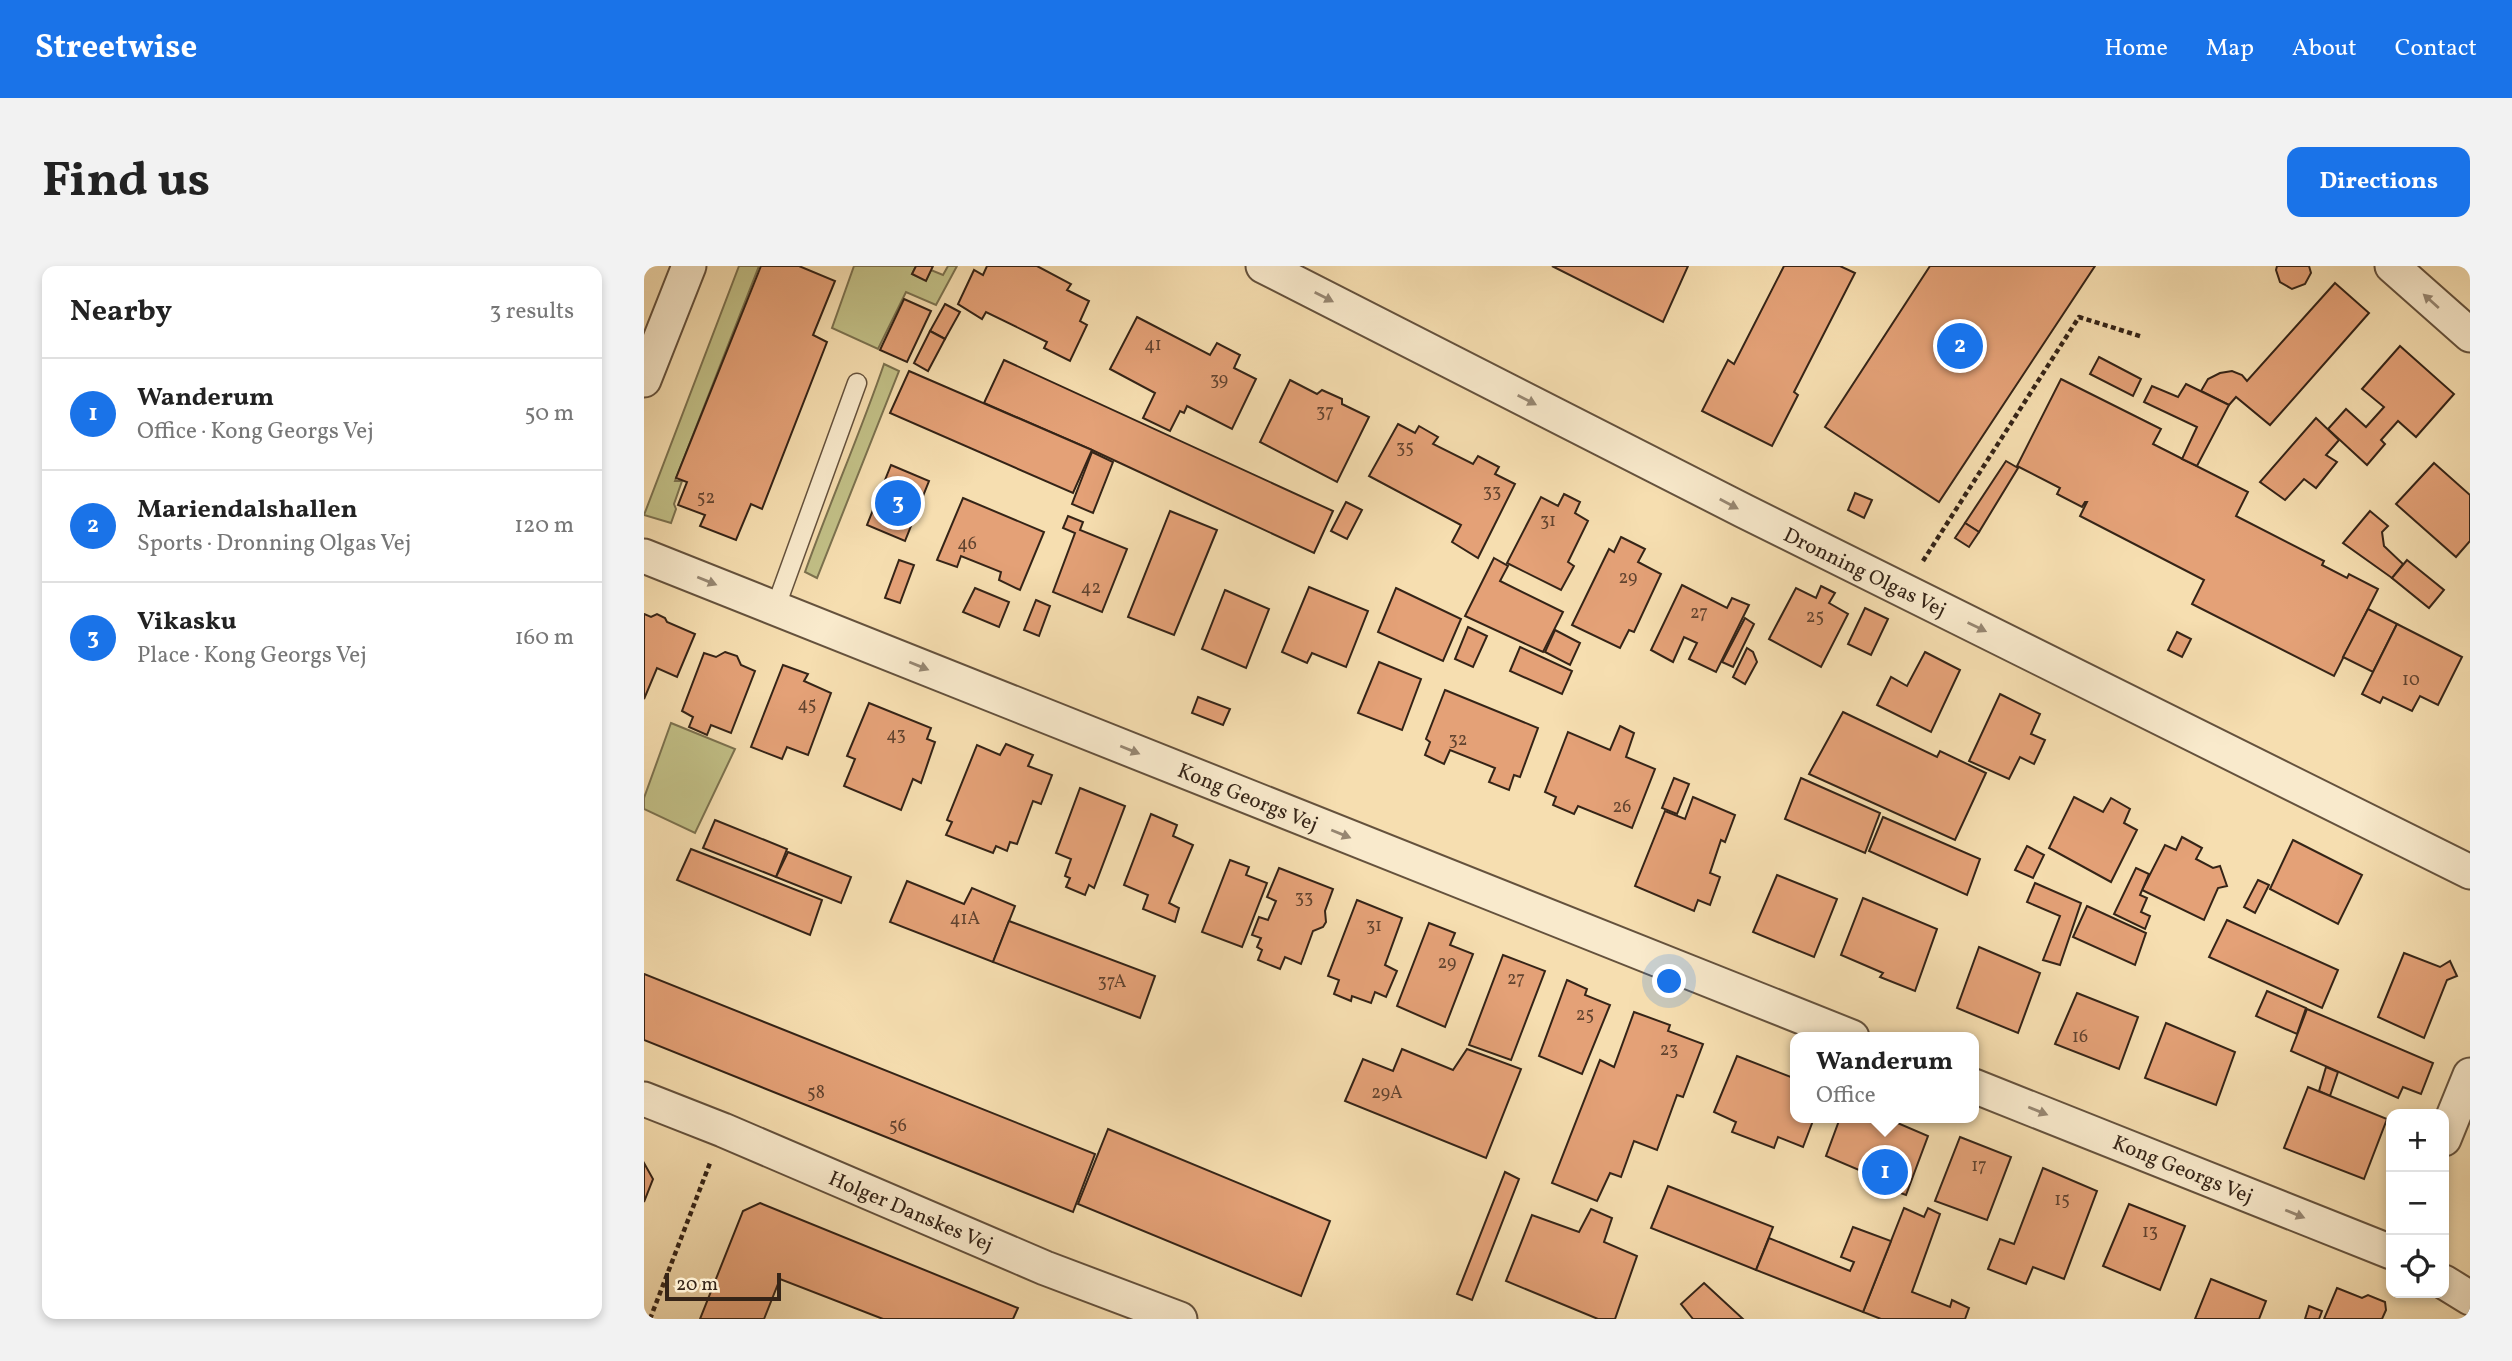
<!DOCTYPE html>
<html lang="en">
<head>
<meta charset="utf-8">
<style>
  :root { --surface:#fff; --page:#f2f2f2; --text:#222; --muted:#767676; --line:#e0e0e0; --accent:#1a73e8 }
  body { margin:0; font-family:Vollkorn,serif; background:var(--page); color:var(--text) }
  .controls { position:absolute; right:21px; bottom:21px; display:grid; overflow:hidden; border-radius:14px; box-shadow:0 4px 10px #0003 }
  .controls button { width:63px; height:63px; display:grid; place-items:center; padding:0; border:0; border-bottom:2px solid var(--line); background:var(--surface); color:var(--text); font:35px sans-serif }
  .scale { position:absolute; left:21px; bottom:18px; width:116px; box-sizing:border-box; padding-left:7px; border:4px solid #352417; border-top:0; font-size:19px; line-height:24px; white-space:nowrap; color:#352417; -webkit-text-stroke:5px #f9eacc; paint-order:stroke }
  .you { position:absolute; left:1026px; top:716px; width:24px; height:24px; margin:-18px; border:5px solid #fff; border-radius:50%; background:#1a73e8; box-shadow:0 0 0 10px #1a73e833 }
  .badge { display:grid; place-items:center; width:46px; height:46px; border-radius:50%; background:var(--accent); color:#fff; font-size:23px; font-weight:700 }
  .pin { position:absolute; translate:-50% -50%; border:4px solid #fff; box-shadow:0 2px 7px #0006 }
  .popup { position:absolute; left:1146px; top:766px; width:189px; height:91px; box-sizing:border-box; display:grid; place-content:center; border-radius:14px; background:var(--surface); filter:drop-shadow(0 2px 5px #0005); font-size:23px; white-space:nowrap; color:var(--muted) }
  .popup b { font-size:26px; color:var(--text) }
  .popup::after { content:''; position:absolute; left:50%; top:100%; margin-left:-14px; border:14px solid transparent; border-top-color:var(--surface) }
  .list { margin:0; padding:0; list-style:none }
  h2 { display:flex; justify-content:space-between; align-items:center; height:91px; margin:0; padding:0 28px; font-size:30px }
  h2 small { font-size:23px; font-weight:400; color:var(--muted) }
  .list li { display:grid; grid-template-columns:46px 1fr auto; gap:21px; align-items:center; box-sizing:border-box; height:112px; padding:0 28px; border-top:2px solid var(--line) }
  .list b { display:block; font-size:26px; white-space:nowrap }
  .list p { margin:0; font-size:23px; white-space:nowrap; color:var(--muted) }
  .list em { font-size:23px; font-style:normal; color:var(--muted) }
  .icon { flex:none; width:38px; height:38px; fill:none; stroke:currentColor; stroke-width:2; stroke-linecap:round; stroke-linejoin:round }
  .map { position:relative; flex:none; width:1826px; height:1053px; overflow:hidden; border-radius:14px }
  header { display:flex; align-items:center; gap:42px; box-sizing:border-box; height:98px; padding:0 35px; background:var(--accent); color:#fff }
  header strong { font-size:33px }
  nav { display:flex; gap:38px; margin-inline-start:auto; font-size:24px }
  .intro { display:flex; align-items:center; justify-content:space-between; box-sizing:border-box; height:168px; padding:0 42px }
  h1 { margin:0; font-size:49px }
  .button { padding:18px 32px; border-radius:14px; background:var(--accent); color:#fff; font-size:24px; font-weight:700 }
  main { display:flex; gap:42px; padding:0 42px }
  aside { flex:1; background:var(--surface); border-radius:14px; box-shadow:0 4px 10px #0003 }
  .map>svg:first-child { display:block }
  .green { fill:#c2c087; stroke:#7c724f; stroke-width:2 }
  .building { fill:#e4a177; stroke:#352417; stroke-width:2 }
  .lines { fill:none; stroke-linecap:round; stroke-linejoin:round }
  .service-casing { stroke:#65523d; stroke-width:21 }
  .minor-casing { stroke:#65523d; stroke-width:37 }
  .path { stroke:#352417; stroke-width:4.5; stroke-dasharray:5 3.5; stroke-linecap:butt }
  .service { stroke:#f9eacc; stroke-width:18 }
  .minor { stroke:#f9eacc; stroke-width:33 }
  .oneway { fill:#978772 }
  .labels { text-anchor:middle; stroke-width:6; stroke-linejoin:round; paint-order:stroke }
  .number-label { font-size:18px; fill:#61432f }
  .street-label { font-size:21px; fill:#352417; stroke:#f9eacc }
</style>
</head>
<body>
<header>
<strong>Streetwise</strong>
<nav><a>Home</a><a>Map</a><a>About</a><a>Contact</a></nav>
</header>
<div class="intro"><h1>Find us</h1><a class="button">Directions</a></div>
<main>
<aside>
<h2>Nearby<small>3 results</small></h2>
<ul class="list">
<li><span class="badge">1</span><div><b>Wanderum</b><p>Office · Kong Georgs Vej</p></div><em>50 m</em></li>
<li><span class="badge">2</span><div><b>Mariendalshallen</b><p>Sports · Dronning Olgas Vej</p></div><em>120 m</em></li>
<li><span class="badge">3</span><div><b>Vikasku</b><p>Place · Kong Georgs Vej</p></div><em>160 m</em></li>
</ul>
</aside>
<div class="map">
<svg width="1826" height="1053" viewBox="0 0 1826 1053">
  <rect width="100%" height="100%" fill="#f6deb0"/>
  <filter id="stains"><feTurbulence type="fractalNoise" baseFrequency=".00286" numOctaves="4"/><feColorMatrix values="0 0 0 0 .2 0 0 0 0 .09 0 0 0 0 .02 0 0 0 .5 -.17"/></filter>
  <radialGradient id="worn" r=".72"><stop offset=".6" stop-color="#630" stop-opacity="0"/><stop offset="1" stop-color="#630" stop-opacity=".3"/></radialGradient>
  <g class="green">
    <polygon points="95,0 115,0 31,215 38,215 30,238 32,243 27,257 0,249"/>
    <polygon points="210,0 272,0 268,8 282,14 287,4 299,9 304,0 313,0 292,39 262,26 234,83 188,62"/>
    <path d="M240,98L255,105L173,312L161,306C186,236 216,168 240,98Z"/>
    <polygon points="27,457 91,483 51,567 0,543 0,532"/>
  </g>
  <g class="building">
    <polygon points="117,0 155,0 191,15 169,69 183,76 118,243 107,238 92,274 56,260 61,249 34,239 43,216 32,212"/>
    <polygon points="272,0 289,0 282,15 268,8"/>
    <polygon points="343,0 393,0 427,18 423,24 445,35 436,55 443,59 426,95 400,82 403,76 342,46 338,53 314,38 330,4 339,9"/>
    <polygon points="908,0 1044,0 1019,56"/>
    <polygon points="1140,0 1196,0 1211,7 1150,126 1154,129 1128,180 1058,145 1084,94 1090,98"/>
    <polygon points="1286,0 1451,0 1295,236 1181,161"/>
    <polygon points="1633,0 1665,0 1667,7 1661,18 1648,23 1636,16 1632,4"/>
    <polygon points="1691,17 1725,47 1626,159 1592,131 1585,139 1557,125 1564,113 1576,107 1588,105 1598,109 1603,115"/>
    <polygon points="260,33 287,45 263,96 236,84"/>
    <polygon points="301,38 316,46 301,73 286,65"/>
    <polygon points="493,51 566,89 573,77 596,89 590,102 612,113 588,163 543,140 540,147 536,145 526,165 499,152 511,127 466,103"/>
    <polygon points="286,65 301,73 284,105 270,97"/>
    <polygon points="1756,80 1810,128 1772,171 1754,155 1737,174 1741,178 1723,199 1684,163 1702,143 1722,161 1740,141 1718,123"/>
    <polygon points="1455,91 1497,113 1489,130 1446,108"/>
    <polygon points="360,94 689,245 670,287 448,184 340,137"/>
    <polygon points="265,105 448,184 429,227 246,147"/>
    <polygon points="1417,113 1517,163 1509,178 1604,226 1592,250 1680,295 1678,299 1703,312 1705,308 1734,323 1690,410 1548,338 1560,314 1436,250 1443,236 1441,236 1438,241 1413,228 1416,222 1373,200"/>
    <polygon points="646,114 673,128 678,124 698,133 698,138 725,151 693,216 616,176"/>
    <polygon points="1542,118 1585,139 1553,200 1538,193 1553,161 1500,136 1508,120 1534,131"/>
    <polygon points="1672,152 1695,174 1682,189 1693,196 1672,222 1660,213 1641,234 1616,216"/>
    <polygon points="754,158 771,167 775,160 794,171 789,178 829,198 834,190 855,201 851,208 871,218 834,292 808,276 817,259 725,210"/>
    <polygon points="448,186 469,196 449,247 428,238"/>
    <polygon points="1362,195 1374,202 1335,266 1321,257"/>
    <polygon points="1790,197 1826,229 1826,275 1812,291 1752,238"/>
    <polygon points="247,199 285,215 261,275 223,259"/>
    <polygon points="1211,227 1228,234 1220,252 1204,244"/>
    <polygon points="920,228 936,236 931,247 944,255 924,296 930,300 917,324 863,297 897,231 914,240"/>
    <polygon points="319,232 400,266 376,324 355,314 357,306 317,290 313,301 293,294"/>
    <polygon points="702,236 718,244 703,273 687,265"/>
    <polygon points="526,245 573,264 530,369 484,351"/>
    <polygon points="1726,245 1744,260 1738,266 1740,280 1759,298 1748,312 1699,277"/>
    <polygon points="424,250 439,256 436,264 483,283 458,346 409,326 431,267 419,262"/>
    <polygon points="1321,257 1335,266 1325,281 1311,272"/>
    <polygon points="977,271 1001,283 994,296 1017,308 990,366 985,364 976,382 928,359 965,283 970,286"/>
    <polygon points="850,292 864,300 856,315 919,346 899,386 821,350"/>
    <polygon points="255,294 270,299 256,337 241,332"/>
    <polygon points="1763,294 1800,324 1785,342 1748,312"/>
    <polygon points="1038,319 1083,342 1088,332 1105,339 1072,406 1045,393 1053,377 1040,371 1029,396 1007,384"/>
    <polygon points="1177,320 1191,327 1185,337 1204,348 1177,401 1125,373 1152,322 1172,332"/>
    <polygon points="665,321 724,345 702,401 668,387 663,397 638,386"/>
    <polygon points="331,322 365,336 355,361 319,346"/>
    <polygon points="752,322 817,353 799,395 734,366"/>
    <polygon points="581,324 625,343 602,402 558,383"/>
    <polygon points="392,334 406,340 395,370 380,364"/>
    <polygon points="1221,342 1244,353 1227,389 1204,378"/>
    <polygon points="1724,343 1753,358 1729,406 1699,391"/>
    <polygon points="0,348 7,351 13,348 21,352 23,356 51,368 33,411 13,402 0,433"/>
    <polygon points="1101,352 1110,358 1089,401 1078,396"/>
    <polygon points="1753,358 1818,391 1794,439 1776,430 1768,445 1739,431 1736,437 1718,428"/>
    <polygon points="824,361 843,370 829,401 811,393"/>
    <polygon points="911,364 936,377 926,399 901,386"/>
    <polygon points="1533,366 1547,373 1538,391 1524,384"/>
    <polygon points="876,381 928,405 918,428 866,405"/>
    <polygon points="1103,382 1109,386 1113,396 1101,418 1089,411"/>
    <polygon points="81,386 93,390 97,399 111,405 87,467 67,459 63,469 45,461 49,451 38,445 60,387 72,391"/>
    <polygon points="1281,386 1316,404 1287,466 1233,439 1247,411 1263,420"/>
    <polygon points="735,396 777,413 758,464 714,447"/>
    <polygon points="139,399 164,408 160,415 187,427 164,489 143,481 138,493 107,481"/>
    <polygon points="801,424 894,462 876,511 870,509 865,524 845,516 851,502 806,484 800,498 781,489 786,476 782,473"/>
    <polygon points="1356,428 1396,448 1387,468 1401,474 1390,498 1376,491 1365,513 1325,495"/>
    <polygon points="554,431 586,443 579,459 548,447"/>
    <polygon points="225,437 287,462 283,473 291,476 277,517 269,513 257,544 200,520 211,493 203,490"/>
    <polygon points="1199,446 1293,491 1296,485 1342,507 1311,574 1165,508"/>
    <polygon points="976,460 990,467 982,491 1011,503 988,562 934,540 930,548 909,539 912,531 901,526 924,466 966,484"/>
    <polygon points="362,478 389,489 384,500 408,509 397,538 389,535 373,578 366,576 363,585 352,580 349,587 302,569 308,556 303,554 333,479 356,489"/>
    <polygon points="1030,512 1045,518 1033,548 1018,542"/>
    <polygon points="1157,512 1236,547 1221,587 1141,553"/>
    <polygon points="436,522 481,540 450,622 445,619 441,629 422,621 426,612 421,610 427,593 412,587"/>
    <polygon points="1049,531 1091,549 1081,576 1077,574 1066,607 1076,611 1066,639 1054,634 1050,645 991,620 1021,545 1041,553"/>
    <polygon points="1430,531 1459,546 1467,532 1486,543 1480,557 1493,564 1467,616 1405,582"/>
    <polygon points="507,548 533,559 529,570 549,579 525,637 535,642 531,656 499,643 504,629 480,619"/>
    <polygon points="1239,551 1336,593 1323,629 1225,585"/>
    <polygon points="71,554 143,583 132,611 59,582"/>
    <polygon points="1538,571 1558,582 1552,593 1569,602 1576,600 1583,620 1574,622 1560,654 1498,624 1521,579 1532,584"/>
    <polygon points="1649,574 1718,609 1694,658 1626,623"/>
    <polygon points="1383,580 1400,589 1389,612 1371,604"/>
    <polygon points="47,583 178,634 166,669 33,614"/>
    <polygon points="144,586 207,611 197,637 132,611"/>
    <polygon points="586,594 605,601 602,609 623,617 598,681 558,666"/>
    <polygon points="635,602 689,623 681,645 682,656 679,661 669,665 657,698 641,691 636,703 614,694 618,684 613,681 617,672 608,669 615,651 624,654 632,635 623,631"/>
    <polygon points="1492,602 1505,608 1496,629 1503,632 1497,646 1506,650 1501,663 1470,648"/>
    <polygon points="1133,609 1193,633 1170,691 1109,666"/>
    <polygon points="1614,614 1625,619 1611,647 1600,641"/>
    <polygon points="263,615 320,638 328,622 371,640 349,696 246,656"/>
    <polygon points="1391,617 1437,637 1416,699 1399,694 1416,650 1383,636"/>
    <polygon points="1219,632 1293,663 1271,725 1236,711 1239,707 1197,689"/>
    <polygon points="713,634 758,652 741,699 753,705 742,731 731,726 727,737 708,730 707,735 690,728 695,714 684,710"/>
    <polygon points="1443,640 1502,667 1491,699 1429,671"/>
    <polygon points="1583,654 1694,704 1678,742 1565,691"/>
    <polygon points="365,655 511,710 496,752 349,696"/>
    <polygon points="785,657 811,667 806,679 829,688 801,761 753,740"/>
    <polygon points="1335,681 1396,707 1374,767 1313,742"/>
    <polygon points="1760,687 1796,701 1806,695 1813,710 1803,714 1780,772 1734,751"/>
    <polygon points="859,689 901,705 867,794 825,779"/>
    <polygon points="0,708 451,888 429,946 0,774"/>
    <polygon points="923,714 943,723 941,729 966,739 938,808 895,790"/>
    <polygon points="1623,725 1662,742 1653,768 1612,750"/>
    <polygon points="1433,727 1494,751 1475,803 1411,778"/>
    <polygon points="1663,743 1789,797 1777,828 1759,821 1754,832 1647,785"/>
    <polygon points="990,746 1026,759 1024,765 1059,778 1039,831 1033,829 1013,884 990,875 977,911 966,907 953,935 908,917 956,794 970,801"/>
    <polygon points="1522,757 1591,786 1572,839 1501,812"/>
    <polygon points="758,783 809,804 823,783 877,803 842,892 701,835 719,793 749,805"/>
    <polygon points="1093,790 1152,813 1152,852 1170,852 1159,881 1134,871 1130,882 1088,866 1092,856 1070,846"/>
    <polygon points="1682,801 1694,806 1686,830 1675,825"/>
    <polygon points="1664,821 1743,853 1720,913 1640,882"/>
    <polygon points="1196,852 1242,852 1284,870 1262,929 1239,921 1241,915 1182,890"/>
    <polygon points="464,863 686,955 657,1030 434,938"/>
    <polygon points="1316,871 1367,891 1343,954 1291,935"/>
    <polygon points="0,897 9,913 0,936"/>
    <polygon points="1399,902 1453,925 1420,1013 1389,1001 1382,1018 1344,1003 1356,973 1370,978"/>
    <polygon points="861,906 875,913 828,1034 813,1028"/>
    <polygon points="1024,920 1129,961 1112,1004 1007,962"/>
    <polygon points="116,937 374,1042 369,1053 239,1053 136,1013 120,1053 56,1053 99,945"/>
    <polygon points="1485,938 1541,960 1516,1024 1459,1000"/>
    <polygon points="1260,942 1280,951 1284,942 1296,948 1268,1026 1306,1041 1308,1034 1325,1042 1321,1053 1237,1053 1219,1046"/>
    <polygon points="947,943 968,952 960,976 993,990 971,1053 954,1053 862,1015 888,949 935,966"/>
    <polygon points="1209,961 1247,975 1219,1046 1112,1004 1125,972 1206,1005 1210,996 1197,991"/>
    <polygon points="1567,1013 1622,1035 1615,1053 1551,1053"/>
    <polygon points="1060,1017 1099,1053 1049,1053 1037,1038"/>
    <polygon points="1693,1022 1718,1032 1724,1029 1741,1036 1742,1044 1738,1053 1680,1053"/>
    <polygon points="1665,1040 1678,1045 1675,1053 1661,1053"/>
  </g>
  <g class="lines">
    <defs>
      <polyline id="service" points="131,343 213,117"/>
      <g id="minor">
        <polyline points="619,0 1100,245 1826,606"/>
        <polyline points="1748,0 1826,69"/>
        <polyline points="0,114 45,0"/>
        <polyline points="0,290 1208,771"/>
        <polyline points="1330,820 1747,986"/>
        <polyline points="0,833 79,864 401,1002 536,1053"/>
        <polyline points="1800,873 1826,809"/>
        <polyline points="1800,1016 1826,1032"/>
      </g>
    </defs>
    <use href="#service" class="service-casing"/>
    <use href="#minor" class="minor-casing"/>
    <g class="path">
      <polyline points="1279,295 1435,51 1499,71"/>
      <polyline points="6,1053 66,897"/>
    </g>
    <use href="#service" class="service"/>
    <use href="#minor" class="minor"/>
  </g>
  <defs><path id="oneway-solid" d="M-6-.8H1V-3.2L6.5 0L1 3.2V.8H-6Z" transform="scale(1.75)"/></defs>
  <g class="oneway">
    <use href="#oneway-solid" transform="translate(680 31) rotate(27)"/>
    <use href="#oneway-solid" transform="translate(1787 35) rotate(-138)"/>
    <use href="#oneway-solid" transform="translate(883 134) rotate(27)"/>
    <use href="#oneway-solid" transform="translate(1085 238) rotate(28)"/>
    <use href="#oneway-solid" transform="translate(63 315) rotate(22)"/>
    <use href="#oneway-solid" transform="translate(1333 361) rotate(26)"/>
    <use href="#oneway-solid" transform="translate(275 400) rotate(22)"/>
    <use href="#oneway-solid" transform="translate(486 484) rotate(22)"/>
    <use href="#oneway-solid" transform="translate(697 568) rotate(22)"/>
    <use href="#oneway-solid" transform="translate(1394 845) rotate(22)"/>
    <use href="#oneway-solid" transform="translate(1651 948) rotate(22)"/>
  </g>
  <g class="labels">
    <g class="number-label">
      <text x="509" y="84">41</text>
      <text x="575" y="119">39</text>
      <text x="681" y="151">37</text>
      <text x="761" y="187">35</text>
      <text x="848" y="231">33</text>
      <text x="62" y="237">52</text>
      <text x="904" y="260">31</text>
      <text x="323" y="283">46</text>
      <text x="984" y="317">29</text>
      <text x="447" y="327">42</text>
      <text x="1055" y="352">27</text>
      <text x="1171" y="356">25</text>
      <text x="1767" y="419">10</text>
      <text x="163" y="444">45</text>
      <text x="252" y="474">43</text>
      <text x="814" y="479">32</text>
      <text x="978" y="546">26</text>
      <text x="660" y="637">33</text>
      <text x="321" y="658">41A</text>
      <text x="730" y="665">31</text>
      <text x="803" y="702">29</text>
      <text x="872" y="718">27</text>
      <text x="468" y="721">37A</text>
      <text x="941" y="754">25</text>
      <text x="1436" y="776">16</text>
      <text x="1025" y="789">23</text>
      <text x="172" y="832">58</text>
      <text x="743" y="832">29A</text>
      <text x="254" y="865">56</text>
      <text x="1335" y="905">17</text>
      <text x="1418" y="939">15</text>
      <text x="1506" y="971">13</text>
    </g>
    <g class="street-label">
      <text transform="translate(1221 306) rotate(26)" y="7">Dronning Olgas Vej</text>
      <text transform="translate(604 531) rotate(22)" y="7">Kong Georgs Vej</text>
      <text transform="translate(1539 903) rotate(22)" y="7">Kong Georgs Vej</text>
      <text transform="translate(267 945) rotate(23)" y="7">Holger Danskes Vej</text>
    </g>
  </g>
  <rect width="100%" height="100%" filter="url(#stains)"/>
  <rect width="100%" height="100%" fill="url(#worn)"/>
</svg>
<div class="controls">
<button>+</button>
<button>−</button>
<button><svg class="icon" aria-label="locate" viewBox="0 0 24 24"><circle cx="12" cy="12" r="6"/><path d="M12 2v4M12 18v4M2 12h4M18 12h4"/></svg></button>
</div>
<div class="scale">20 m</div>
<div class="you"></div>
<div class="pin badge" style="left:1241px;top:906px">1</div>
<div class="popup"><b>Wanderum</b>Office</div>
<div class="pin badge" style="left:1316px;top:80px">2</div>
<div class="pin badge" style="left:254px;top:237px">3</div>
</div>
</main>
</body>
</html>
